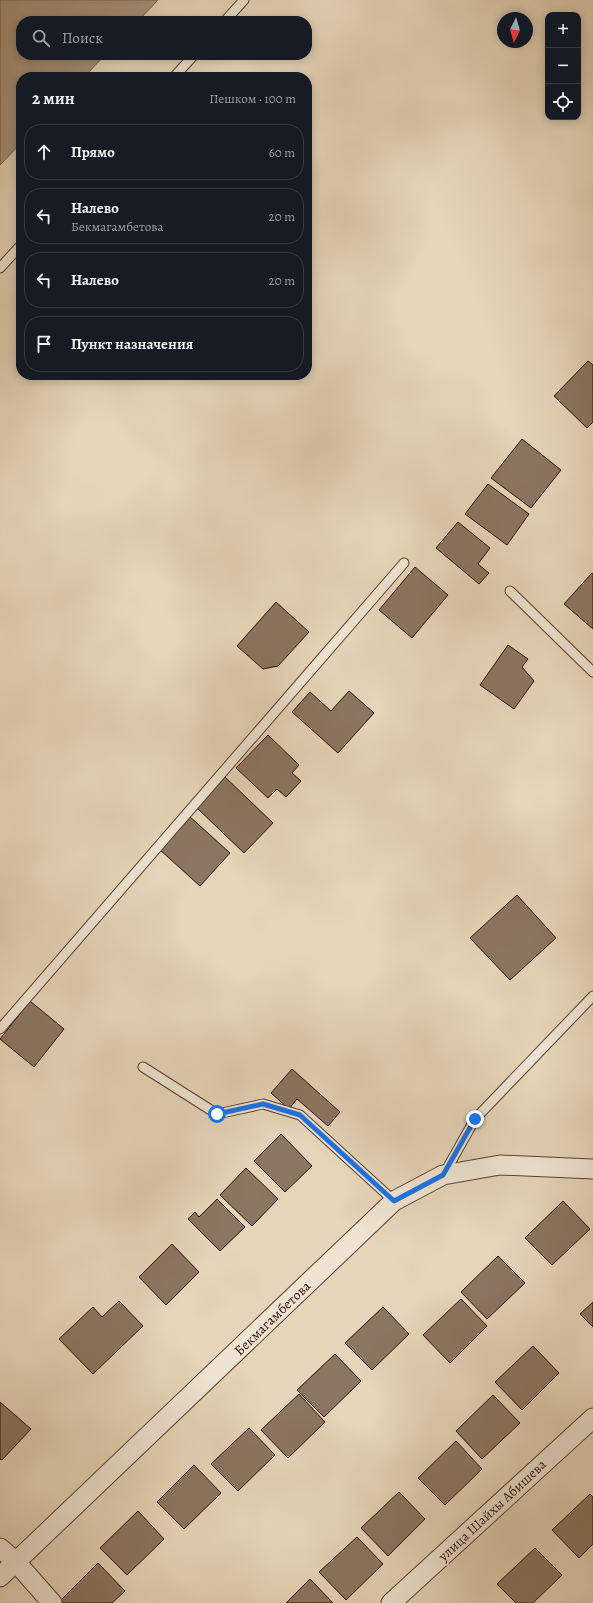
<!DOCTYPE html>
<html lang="ru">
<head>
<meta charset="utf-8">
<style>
  :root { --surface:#171b24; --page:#242831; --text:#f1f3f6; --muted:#9ea1a6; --line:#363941 }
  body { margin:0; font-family:Alegreya,serif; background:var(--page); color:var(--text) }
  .controls { position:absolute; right:12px; top:12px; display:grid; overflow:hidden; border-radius:8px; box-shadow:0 2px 10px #0003 }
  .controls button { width:36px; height:36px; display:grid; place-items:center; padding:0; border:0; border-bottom:1px solid var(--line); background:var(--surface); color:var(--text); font:20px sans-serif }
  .compass { position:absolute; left:497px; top:12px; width:36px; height:36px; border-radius:50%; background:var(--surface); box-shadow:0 2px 10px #0003; rotate:185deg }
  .stop { position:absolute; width:12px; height:12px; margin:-9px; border:3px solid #1a73e8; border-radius:50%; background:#fff }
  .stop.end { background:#1a73e8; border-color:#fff; box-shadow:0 1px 4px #0008 }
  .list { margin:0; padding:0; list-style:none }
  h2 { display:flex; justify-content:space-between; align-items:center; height:52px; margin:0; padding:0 16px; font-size:17px }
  h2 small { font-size:13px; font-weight:400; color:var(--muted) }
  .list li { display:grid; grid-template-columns:26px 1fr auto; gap:12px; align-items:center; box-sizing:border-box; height:56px; margin:0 8px 8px; padding:0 8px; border:1px solid var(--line); border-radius:16px }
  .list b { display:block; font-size:15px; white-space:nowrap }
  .list p { margin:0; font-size:13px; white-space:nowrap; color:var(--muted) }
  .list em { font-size:13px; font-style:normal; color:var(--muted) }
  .icon { flex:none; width:22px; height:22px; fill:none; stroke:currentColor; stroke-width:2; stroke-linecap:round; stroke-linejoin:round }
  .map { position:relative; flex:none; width:593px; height:1603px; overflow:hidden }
  .search { position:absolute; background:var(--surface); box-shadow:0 2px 10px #0003; left:16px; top:16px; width:296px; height:44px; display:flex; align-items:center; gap:10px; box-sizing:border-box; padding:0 14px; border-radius:16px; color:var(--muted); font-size:15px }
  .panel { position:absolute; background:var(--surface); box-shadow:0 2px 10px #0003; left:16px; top:72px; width:296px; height:308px; border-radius:16px }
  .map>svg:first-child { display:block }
  .water { fill:#a6927b; stroke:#745e4b }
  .building { fill:#8b7661; stroke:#290f02 }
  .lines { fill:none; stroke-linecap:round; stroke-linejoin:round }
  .service-casing { stroke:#584030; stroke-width:11 }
  .minor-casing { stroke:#584030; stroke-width:21 }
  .service { stroke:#efe4d2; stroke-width:9 }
  .minor { stroke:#efe4d2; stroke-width:19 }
  .route { stroke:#1a73e8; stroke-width:5 }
  .labels { text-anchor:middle; stroke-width:4; stroke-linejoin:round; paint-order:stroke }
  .street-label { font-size:14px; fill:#290f02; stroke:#efe4d2 }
</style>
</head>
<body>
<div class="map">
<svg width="593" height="1603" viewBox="0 0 593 1603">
  <rect width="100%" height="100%" fill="#e6d5b9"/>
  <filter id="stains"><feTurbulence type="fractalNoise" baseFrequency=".005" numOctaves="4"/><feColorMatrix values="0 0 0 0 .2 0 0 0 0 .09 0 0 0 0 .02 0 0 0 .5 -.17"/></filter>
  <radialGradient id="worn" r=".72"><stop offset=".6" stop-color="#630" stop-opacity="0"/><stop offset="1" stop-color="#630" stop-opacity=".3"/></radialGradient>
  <polygon class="water" points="0,0 158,0 138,21 21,21 21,55 105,55 84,77 21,77 21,143 0,165"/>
  <g class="building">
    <polygon points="588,361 593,365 593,422 587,428 554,396"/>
    <polygon points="522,439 561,470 531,508 491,478"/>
    <polygon points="488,484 529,514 507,545 465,514"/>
    <polygon points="458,522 490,548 478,564 489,573 479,584 436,548"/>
    <polygon points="415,567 448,595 412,638 379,610"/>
    <polygon points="592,573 593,574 593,629 564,604"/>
    <polygon points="276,602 309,632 278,666 263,669 237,646"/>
    <polygon points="508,645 528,659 522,667 534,681 514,709 480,685"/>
    <polygon points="349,691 374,713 338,753 292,712 310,692 331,711"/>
    <polygon points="268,735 299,765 292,773 301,781 286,797 277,789 268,798 236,768"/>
    <polygon points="225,777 273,823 244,853 196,807"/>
    <polygon points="189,816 230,853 200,886 159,849"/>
    <polygon points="517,895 556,938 510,980 470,938"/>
    <polygon points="30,1001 64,1029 34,1067 0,1039"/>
    <polygon points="292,1069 340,1112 328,1126 297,1099 289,1109 271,1093"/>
    <polygon points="281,1134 312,1166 285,1192 254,1161"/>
    <polygon points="246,1168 278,1199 252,1226 220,1195"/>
    <polygon points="217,1199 245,1227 220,1251 188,1219 195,1212 199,1217"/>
    <polygon points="563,1201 590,1229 552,1265 525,1238"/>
    <polygon points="172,1244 199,1272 166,1305 139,1277"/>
    <polygon points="498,1256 525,1283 487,1319 461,1292"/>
    <polygon points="461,1299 487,1326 450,1363 423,1335"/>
    <polygon points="119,1301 143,1326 93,1374 59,1339 93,1307 102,1317"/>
    <polygon points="593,1302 593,1327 580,1314"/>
    <polygon points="383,1307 409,1334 372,1370 345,1343"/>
    <polygon points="533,1346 559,1373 522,1410 495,1382"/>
    <polygon points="335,1354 361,1381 324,1417 297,1390"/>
    <polygon points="299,1394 325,1422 288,1458 261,1430"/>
    <polygon points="493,1395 520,1423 482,1459 456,1431"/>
    <polygon points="0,1402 31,1429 2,1460 0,1459"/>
    <polygon points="249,1428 275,1455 238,1491 211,1464"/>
    <polygon points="456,1441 482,1469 445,1505 418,1478"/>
    <polygon points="194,1465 221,1493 184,1529 157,1502"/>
    <polygon points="399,1492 425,1519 388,1556 361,1528"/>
    <polygon points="590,1494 593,1497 593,1544 579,1558 552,1530"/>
    <polygon points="138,1511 164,1539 127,1575 100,1548"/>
    <polygon points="357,1537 383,1564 346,1600 319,1572"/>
    <polygon points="535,1548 562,1575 533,1603 516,1603 497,1584"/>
    <polygon points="98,1563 125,1591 112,1603 64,1603 61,1600"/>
    <polygon points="310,1579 333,1603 286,1603"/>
  </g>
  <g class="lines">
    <defs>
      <g id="service">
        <polyline points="225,21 244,0"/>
        <polyline points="174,77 194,55"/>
        <polyline points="0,268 21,245"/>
        <polyline points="510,591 593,672"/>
        <polyline points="0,1029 404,563"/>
        <polyline points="143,1067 217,1114 263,1104 300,1115 394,1201"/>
        <polyline points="444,1174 475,1119 593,996"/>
      </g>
      <g id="minor">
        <polyline points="0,1548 16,1562 52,1603"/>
        <polyline points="0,1577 394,1201 443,1175 500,1165 593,1169"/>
        <polyline points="391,1603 593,1418"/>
      </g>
    </defs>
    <use href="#service" class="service-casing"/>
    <use href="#minor" class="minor-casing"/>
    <use href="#service" class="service"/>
    <use href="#minor" class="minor"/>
  </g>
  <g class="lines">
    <polyline class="route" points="217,1114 263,1104 300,1115 394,1201 443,1175 475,1119"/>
  </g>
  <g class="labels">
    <g class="street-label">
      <text transform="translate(272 1318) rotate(-44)" y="5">Бекмагамбетова</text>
      <text transform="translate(492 1510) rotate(-43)" y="5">улица Шайхы Абишева</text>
    </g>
  </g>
  <rect width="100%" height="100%" filter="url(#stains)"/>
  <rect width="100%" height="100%" fill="url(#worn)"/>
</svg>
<div class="controls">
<button>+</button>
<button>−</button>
<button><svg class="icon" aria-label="locate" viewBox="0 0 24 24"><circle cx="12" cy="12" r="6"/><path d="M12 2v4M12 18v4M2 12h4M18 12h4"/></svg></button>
</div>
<svg class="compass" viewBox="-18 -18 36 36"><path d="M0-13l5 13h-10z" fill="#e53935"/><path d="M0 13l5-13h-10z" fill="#9ea1a6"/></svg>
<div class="stop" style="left:217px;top:1114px"></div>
<div class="stop end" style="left:475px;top:1119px"></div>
<div class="search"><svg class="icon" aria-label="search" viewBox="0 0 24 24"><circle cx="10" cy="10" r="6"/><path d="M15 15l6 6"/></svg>Поиск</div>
<section class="panel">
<h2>2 мин<small>Пешком · 100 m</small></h2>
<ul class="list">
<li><svg class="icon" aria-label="ahead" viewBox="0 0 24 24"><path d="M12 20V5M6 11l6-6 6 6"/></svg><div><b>Прямо</b></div><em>60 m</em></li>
<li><svg class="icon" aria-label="left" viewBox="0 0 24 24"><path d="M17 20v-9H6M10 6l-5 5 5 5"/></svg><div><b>Налево</b><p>Бекмагамбетова</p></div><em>20 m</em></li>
<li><svg class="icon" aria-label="left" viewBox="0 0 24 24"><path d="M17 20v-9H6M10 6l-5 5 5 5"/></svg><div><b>Налево</b></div><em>20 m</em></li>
<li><svg class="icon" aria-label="arrive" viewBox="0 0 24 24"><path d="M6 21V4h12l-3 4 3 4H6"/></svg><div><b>Пункт назначения</b></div></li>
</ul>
</section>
</div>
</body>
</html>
